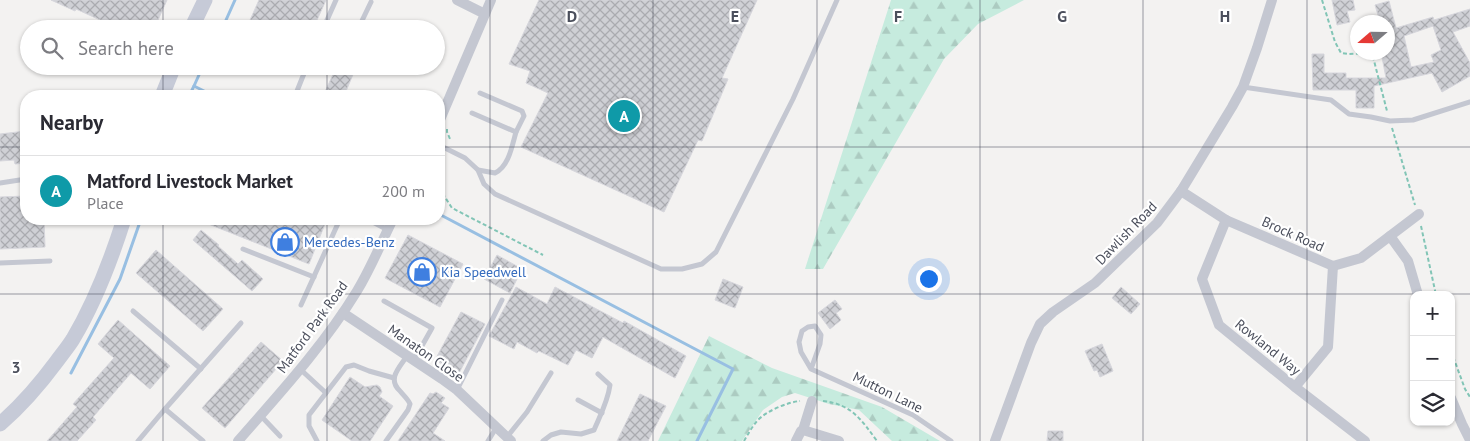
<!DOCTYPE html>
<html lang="en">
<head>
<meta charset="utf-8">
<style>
  :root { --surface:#fff; --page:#f2f2f3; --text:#2b2b33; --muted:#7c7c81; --line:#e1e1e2; --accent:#0f766e }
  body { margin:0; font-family:"PT Sans",sans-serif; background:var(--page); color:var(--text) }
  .controls { position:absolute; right:15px; bottom:15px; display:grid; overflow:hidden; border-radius:10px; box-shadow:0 1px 4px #0004 }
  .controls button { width:45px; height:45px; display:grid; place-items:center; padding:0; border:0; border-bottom:1px solid var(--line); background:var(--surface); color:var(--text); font:25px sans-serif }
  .compass { position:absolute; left:1350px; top:15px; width:45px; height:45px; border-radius:50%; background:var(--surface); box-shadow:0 1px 4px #0004; rotate:250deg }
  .you { position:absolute; left:928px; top:278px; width:18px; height:18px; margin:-12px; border:4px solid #fff; border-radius:50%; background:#1a73e8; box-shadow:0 0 0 8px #1a73e833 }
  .badge { display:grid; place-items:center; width:32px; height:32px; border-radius:50%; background:var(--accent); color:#fff; font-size:16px; font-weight:700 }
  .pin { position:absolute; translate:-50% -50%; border:2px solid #fff; box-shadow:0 1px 5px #0006 }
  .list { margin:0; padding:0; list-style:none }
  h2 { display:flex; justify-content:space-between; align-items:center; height:65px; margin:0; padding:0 20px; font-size:21px }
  h2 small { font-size:16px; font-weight:400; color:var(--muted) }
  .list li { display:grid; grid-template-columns:32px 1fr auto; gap:15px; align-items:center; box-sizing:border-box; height:70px; padding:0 20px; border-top:1px solid var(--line) }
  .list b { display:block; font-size:19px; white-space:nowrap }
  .list p { margin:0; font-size:16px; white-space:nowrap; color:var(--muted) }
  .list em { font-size:16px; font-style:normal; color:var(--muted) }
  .icon { flex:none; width:28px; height:28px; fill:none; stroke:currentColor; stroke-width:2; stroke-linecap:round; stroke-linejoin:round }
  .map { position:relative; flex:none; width:1470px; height:441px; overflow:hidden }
  .search { position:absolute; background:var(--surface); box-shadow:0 1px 4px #0004; left:20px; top:20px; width:425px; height:55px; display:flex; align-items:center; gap:12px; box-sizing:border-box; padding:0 18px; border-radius:28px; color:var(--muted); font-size:19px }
  .panel { position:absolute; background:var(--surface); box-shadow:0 1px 4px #0004; left:20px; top:90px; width:425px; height:135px; border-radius:20px }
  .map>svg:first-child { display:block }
  .forest { fill:url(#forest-firs) }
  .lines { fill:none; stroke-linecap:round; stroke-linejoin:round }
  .stream { stroke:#98bfe2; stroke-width:3 }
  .building { fill:url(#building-cross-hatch); stroke:#d6d6dc; fill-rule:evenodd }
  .path { stroke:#82c5b6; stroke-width:2; stroke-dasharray:4 2.5; stroke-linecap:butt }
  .service { stroke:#c4c7d1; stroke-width:5 }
  .minor { stroke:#c4c7d1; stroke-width:10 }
  .secondary { stroke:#c6cad7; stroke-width:15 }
  .grid { fill:none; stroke:#4b4f5c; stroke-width:1; stroke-opacity:0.55 }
  .labels { text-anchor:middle; stroke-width:4.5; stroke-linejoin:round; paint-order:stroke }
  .street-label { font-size:14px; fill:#4b4f5c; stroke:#fff }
  .shop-label { font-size:14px; fill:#366cbe; stroke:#fff; text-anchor:start }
  .grid-label { font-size:16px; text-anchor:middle; font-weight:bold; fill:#4b4f5c; stroke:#fff; stroke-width:4.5; stroke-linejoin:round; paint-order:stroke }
</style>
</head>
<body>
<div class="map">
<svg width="1470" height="441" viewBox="0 0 1470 441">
  <defs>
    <pattern id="forest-firs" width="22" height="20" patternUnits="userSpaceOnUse" patternTransform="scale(1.25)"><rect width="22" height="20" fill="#c6ebde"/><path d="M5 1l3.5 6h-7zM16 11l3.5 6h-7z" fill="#accbc1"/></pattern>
    <pattern id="building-cross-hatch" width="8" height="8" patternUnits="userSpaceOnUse" patternTransform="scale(1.25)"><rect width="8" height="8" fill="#cfd0d5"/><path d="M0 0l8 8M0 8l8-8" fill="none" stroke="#aaabb0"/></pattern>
  </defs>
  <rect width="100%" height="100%" fill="#f3f2f1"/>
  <g class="forest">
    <polygon points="891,0 1024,0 978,24 944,59 823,269 805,269"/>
    <polygon points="709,336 772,368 882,407 940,441 892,441 859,410 829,404 795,393 782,397 763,410 742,441 658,441"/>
  </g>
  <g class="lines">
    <g class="stream">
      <polyline points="222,29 235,0"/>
      <polyline points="203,66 194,86 214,96"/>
      <polyline points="189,96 194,86"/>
      <polyline points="439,214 733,369 697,441"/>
      <polyline points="71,373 120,279 141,219"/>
    </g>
  </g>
  <g class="building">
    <polygon points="51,0 167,0 154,29 120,29 76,9 75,11"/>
    <polygon points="259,0 326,0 313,29 246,29"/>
    <polygon points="539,0 757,0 722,78 728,79 702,141 698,140 664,212 521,147 548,93 526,83 530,71 509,64"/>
    <polygon points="1332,0 1353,0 1355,10 1347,11 1350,22 1337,25"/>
    <path d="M1389,1L1396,28L1433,17L1434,20L1470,9V26L1453,32L1470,63V76L1442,92L1432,73L1374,86V108H1356V90H1313L1312,54H1324V73H1346V78H1386L1381,52H1388V22H1380L1375,5ZM1433,26L1441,50L1431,55L1434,62L1411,67L1404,36Z"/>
    <polygon points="337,66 341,66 354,72 344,96 323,96"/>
    <polygon points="26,131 26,163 15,164 14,160 0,161 0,134"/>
    <polygon points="26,196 26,219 44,219 45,247 0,249 0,197"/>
    <polygon points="196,219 327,219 309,264"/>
    <polygon points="201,230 219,245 218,246 238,264 242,260 263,279 252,291 193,240"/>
    <polygon points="408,235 463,264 440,307 385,278"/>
    <polygon points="156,250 223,309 203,331 136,273"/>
    <polygon points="497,255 522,269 510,293 484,279"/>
    <polygon points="723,279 743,287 735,308 715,300"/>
    <polygon points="516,287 547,304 555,287 623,323 624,321 686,356 675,378 603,337 592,358 576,350 568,365 539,351 537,353 517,342 514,349 489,336"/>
    <polygon points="1121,287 1140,304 1131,314 1112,298"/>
    <polygon points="835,300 842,309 836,313 841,320 830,329 818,313"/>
    <polygon points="461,312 485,324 459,373 435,360"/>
    <polygon points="118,320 170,366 150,389 131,373 93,417 96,420 77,441 47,441 77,407 73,404 114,358 98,344"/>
    <polygon points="261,342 283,361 225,428 202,408"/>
    <polygon points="1102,344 1113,371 1100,377 1097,370 1094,371 1085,351"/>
    <polygon points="350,377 365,387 377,385 380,387 382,392 379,396 393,406 370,441 352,441 322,420"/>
    <polygon points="436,392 445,398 441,403 449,408 433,433 445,441 398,441 430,393 433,394"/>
    <polygon points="640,394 666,406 648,441 617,441"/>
    <polygon points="1048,431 1063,431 1063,441 1047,441"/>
  </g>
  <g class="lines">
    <g class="path">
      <polyline points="1322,0 1335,42 1341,53 1348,54 1372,53 1387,111"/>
      <polyline points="1392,128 1415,205"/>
      <polyline points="447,129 447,132 450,139 449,141"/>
      <polyline points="439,161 442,154"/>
      <polyline points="439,188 452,208 543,255"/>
      <polyline points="1421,226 1436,295"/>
      <polyline points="1451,351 1465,389 1470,397"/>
      <path d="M823,401C851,404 861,419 877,441"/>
      <path d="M744,441C748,434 752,427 757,421C766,411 788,402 800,401"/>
    </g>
    <g class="service">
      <polyline points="323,29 336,0"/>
      <polyline points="358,29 371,2"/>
      <polyline points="1243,87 1331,100 1349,114 1371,117 1390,121 1413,120 1470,102"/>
      <polyline points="297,91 307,66"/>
      <polyline points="480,93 522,111 524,116 516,132"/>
      <path d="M472,113L516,132C512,146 509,166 495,173L478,170"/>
      <polyline points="439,145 465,158 478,170 484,184 495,194 661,269 682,269 702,264 716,252 793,99 837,0"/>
      <polyline points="0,183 26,179"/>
      <polyline points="367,219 388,230"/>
      <polyline points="243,249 314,277"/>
      <polyline points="0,263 50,261"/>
      <polyline points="384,301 432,328 414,360"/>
      <polyline points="301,305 340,219"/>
      <polyline points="133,311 201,369"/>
      <polyline points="300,369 326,393"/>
      <polyline points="811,369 820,344 821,335 815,326 808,327 802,331 799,342 801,352 811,369 913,415 951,441"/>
      <polyline points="457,390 502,300"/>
      <polyline points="578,400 602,413"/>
      <polyline points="165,409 241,323"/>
      <polyline points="261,416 280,436"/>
      <polyline points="507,437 527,412 551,373"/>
      <polyline points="138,441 165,409 203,441"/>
      <polyline points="317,441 309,426 309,415 346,367 354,365 369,371 394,378"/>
      <path d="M386,441L408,410L410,404C408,399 404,396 400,391C387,379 399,368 407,356"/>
      <polyline points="488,441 496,428"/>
      <path d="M543,441L551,435L561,432L581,434L594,430C600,416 608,401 610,385L598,374"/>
    </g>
    <g class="minor">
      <polyline points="457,0 485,14"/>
      <polyline points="439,122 491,0"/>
      <polyline points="1181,191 1226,220 1333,266 1361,258 1419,214"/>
      <polyline points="1226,220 1202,279 1219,325 1295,387 1365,441"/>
      <polyline points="1390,236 1408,261 1418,295"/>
      <polyline points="343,313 442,379 457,390 511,441"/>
      <polyline points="1295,387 1328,347 1333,266"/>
      <polyline points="1451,398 1462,424 1470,440"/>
      <polyline points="803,430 839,441"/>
      <path d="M238,441C280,393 324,345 357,291C371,268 381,243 393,219"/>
      <polyline points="796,441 801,431 803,430 812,401"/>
      <polyline points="995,441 1031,343 1040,324 1053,312 1095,283 1157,223 1181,191 1232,107 1243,87 1257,48 1272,0"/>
    </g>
    <g class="secondary">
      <polyline points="191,29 205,0"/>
      <polyline points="162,96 174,66"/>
      <path d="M0,424C21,406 40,384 57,361C62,354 68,347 73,339C95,302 111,260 124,219"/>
    </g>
  </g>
  <path class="grid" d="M163,0V29M327,0V29M490,0V441M653,0V441M817,0V441M980,0V441M1143,0V441M1307,0V441M163,66V96M327,66V96M0,147H26M439,147H1470M163,219V441M327,219V441M0,294H1470"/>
  <defs>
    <symbol id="shop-ring" viewBox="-11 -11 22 22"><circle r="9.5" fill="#fff" stroke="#3f7fe0" stroke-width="1.5"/><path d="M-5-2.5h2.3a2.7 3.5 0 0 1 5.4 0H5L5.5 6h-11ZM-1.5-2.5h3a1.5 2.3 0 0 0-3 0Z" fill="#3f7fe0"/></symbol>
  </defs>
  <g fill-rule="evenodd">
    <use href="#shop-ring" x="269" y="226" width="32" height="32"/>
    <use href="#shop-ring" x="406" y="256" width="32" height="32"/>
  </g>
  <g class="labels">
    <g class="street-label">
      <text transform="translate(1126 233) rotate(-46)" y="5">Dawlish Road</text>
      <text transform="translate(1293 234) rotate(24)" y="5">Brock Road</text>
      <text transform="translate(312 327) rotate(-54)" y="5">Matford Park Road</text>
      <text transform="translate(1268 347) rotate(39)" y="5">Rowland Way</text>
      <text transform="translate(426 353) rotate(35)" y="5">Manaton Close</text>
      <text transform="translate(888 392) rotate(26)" y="5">Mutton Lane</text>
    </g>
    <g class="shop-label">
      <text x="304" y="247">Mercedes-Benz</text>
      <text x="441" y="277">Kia Speedwell</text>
    </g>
  </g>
  <g class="grid-label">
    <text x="572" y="22">D</text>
    <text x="735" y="22">E</text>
    <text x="898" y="22">F</text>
    <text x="1062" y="22">G</text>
    <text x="1225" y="22">H</text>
    <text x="16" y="373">3</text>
  </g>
</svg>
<div class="controls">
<button>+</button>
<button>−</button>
<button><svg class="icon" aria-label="layers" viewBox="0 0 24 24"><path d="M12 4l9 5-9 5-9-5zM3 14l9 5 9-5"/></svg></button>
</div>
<svg class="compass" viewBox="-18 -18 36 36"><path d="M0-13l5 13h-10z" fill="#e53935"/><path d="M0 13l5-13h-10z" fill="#7c7c81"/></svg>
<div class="you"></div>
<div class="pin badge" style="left:624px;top:116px;background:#0f9aa8">A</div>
<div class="search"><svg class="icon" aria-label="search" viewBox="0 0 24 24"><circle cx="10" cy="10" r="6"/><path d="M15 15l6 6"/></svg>Search here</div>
<section class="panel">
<h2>Nearby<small></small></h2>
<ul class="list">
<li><span class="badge" style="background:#0f9aa8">A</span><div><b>Matford Livestock Market</b><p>Place</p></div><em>200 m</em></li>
</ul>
</section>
</div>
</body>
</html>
